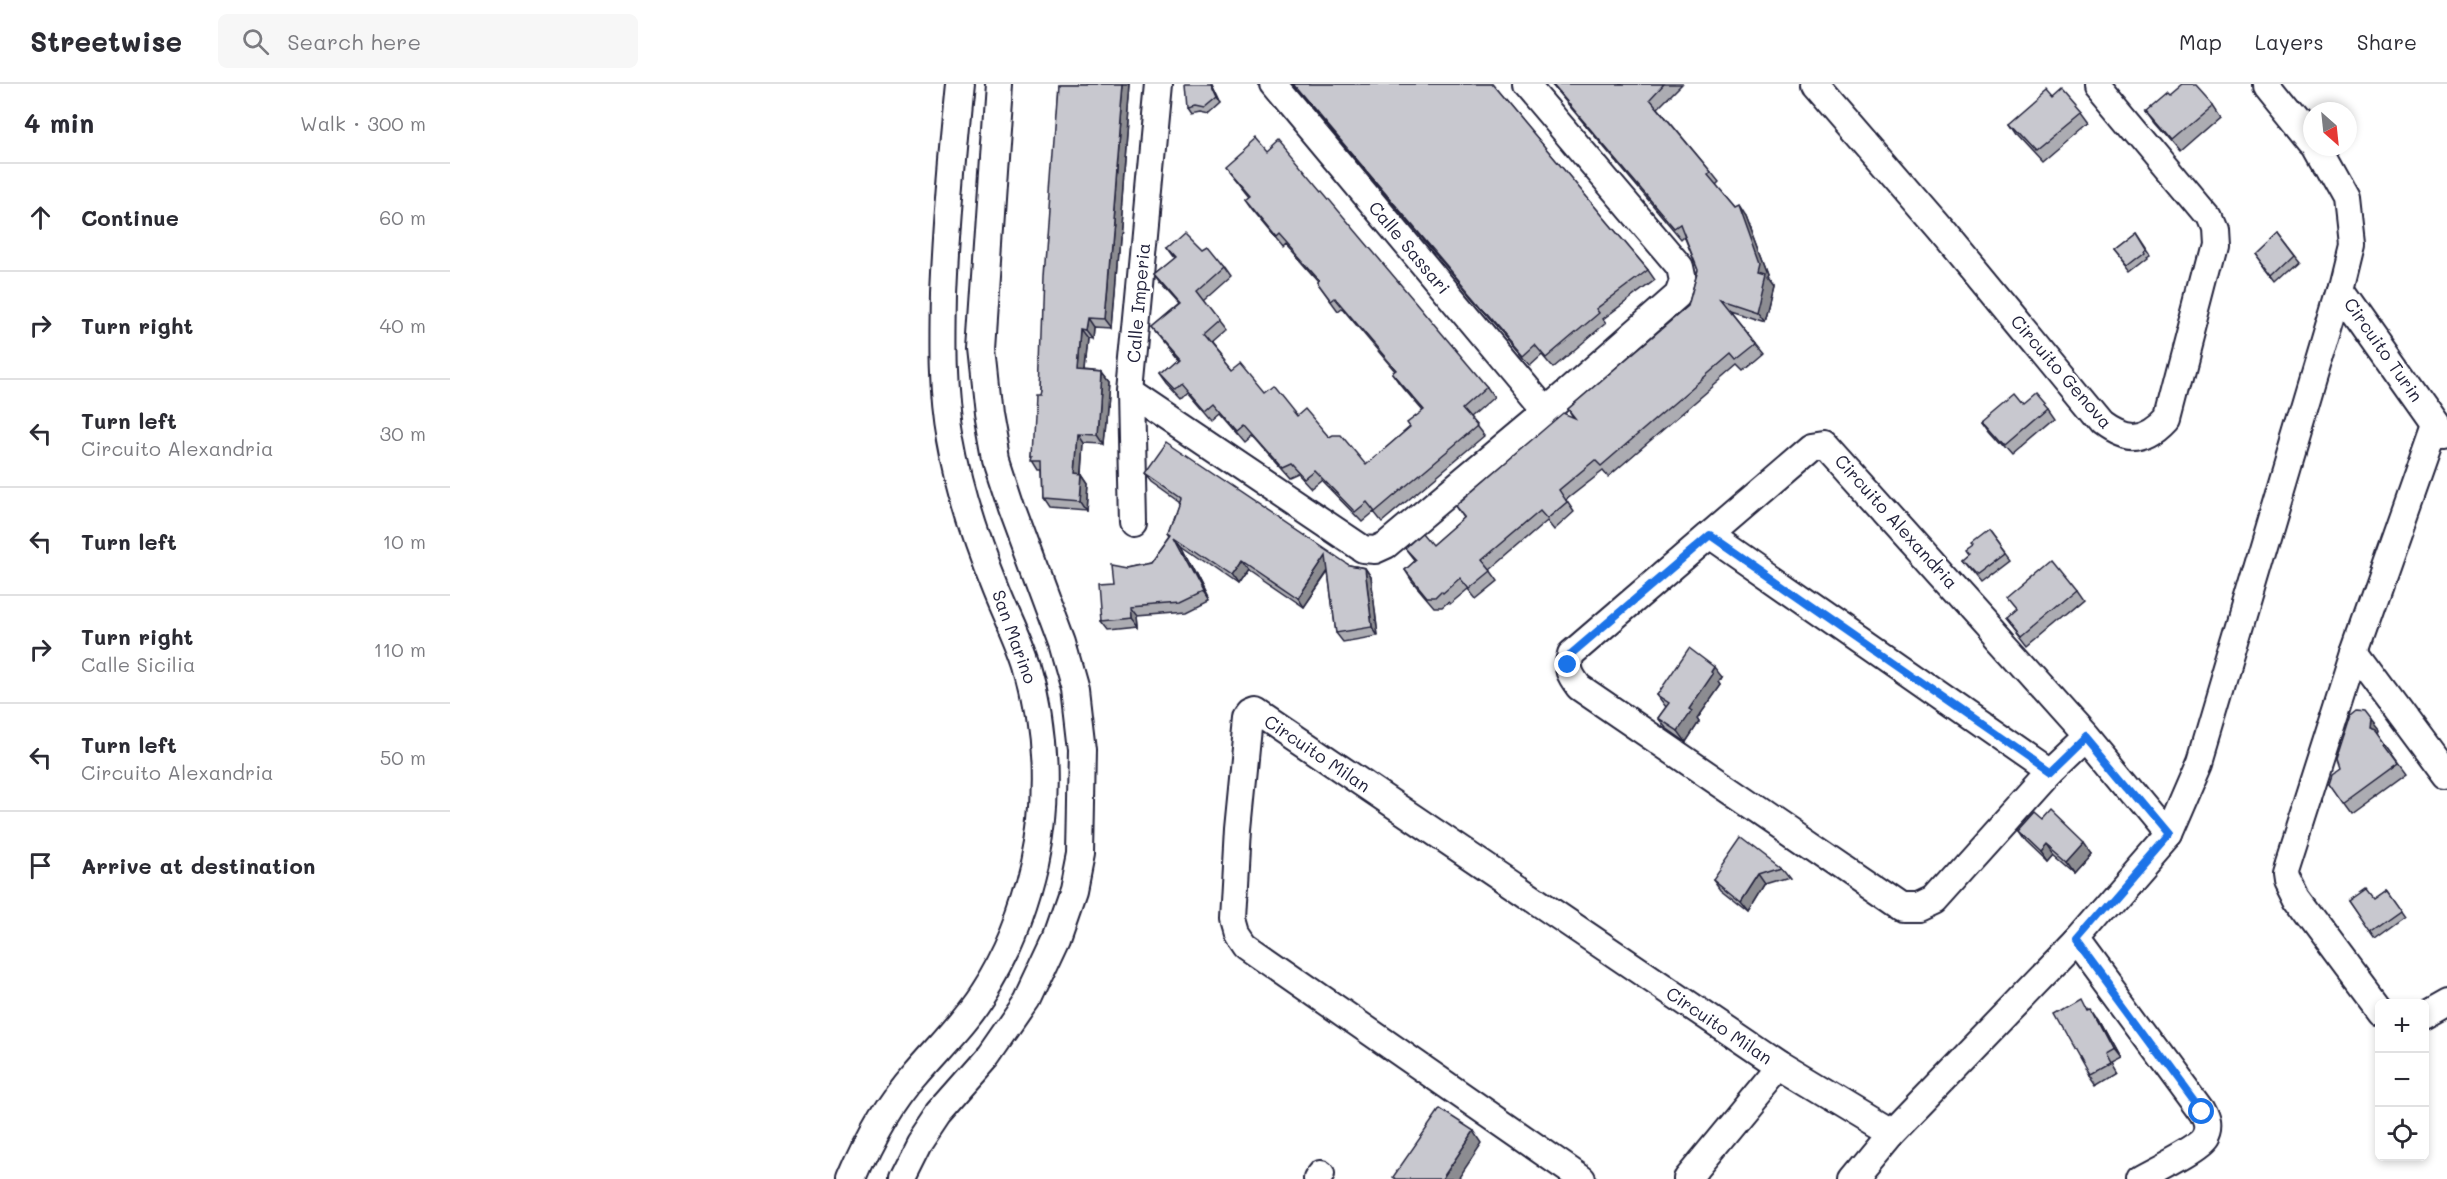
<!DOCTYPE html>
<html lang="en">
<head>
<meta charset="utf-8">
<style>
  :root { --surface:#fff; --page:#f7f7f7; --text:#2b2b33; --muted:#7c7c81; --line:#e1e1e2 }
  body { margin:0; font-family:Mali,sans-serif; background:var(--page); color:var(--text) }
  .controls { position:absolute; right:18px; bottom:18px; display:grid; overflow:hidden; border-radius:9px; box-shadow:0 3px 9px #0003 }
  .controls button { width:54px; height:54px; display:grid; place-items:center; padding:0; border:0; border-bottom:2px solid var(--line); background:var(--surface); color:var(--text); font:30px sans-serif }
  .compass { position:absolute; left:1853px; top:18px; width:54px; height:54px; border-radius:50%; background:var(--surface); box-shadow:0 3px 9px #0003; rotate:153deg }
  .stop { position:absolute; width:18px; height:18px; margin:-14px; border:4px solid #1a73e8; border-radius:50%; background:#fff }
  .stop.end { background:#1a73e8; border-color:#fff; box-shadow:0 2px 6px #0008 }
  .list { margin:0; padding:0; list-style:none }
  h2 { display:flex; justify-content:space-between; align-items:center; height:78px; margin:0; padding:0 24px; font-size:26px }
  h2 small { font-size:20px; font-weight:400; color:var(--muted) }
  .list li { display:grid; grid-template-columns:39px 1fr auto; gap:18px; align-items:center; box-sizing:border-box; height:108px; padding:0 24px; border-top:2px solid var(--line) }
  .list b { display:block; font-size:22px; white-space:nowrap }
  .list p { margin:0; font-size:20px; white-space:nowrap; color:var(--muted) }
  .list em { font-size:20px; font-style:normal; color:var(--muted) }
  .icon { flex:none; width:33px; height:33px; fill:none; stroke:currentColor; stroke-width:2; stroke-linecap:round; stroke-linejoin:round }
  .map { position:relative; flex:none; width:1997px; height:1095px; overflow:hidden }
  header { display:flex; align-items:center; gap:36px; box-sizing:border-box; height:84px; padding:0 30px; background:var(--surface); border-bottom:2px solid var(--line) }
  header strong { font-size:28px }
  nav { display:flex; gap:33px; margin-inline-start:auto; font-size:21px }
  .search { width:420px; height:54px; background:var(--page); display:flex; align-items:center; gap:15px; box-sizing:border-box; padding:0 21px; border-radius:9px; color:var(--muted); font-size:22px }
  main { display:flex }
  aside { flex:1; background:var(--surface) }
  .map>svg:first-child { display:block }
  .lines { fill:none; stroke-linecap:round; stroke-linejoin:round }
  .street-casing { stroke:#22223b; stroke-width:30 }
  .street { stroke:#fff; stroke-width:26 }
  .wall { fill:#acacb2; stroke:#22223b; stroke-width:1.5 }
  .shaded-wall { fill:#8c8c91; stroke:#22223b; stroke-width:1.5 }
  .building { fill:#c8c8cf; stroke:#22223b; stroke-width:1.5 }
  .route { stroke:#1a73e8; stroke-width:8 }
  .labels { text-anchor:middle; stroke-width:6; stroke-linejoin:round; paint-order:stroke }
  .street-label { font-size:18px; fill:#22223b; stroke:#fff }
</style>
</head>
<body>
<header>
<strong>Streetwise</strong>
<div class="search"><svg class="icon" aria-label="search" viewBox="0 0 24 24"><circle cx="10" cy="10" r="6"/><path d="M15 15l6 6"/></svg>Search here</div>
<nav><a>Map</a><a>Layers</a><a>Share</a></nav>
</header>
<main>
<aside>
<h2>4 min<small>Walk · 300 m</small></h2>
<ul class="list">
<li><svg class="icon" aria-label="ahead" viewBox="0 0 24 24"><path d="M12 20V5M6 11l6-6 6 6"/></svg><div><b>Continue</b></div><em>60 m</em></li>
<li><svg class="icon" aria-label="right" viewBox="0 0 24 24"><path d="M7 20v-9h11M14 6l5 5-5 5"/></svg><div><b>Turn right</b></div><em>40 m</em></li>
<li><svg class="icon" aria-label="left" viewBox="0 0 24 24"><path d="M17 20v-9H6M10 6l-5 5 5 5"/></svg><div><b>Turn left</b><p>Circuito Alexandria</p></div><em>30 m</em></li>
<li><svg class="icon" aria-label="left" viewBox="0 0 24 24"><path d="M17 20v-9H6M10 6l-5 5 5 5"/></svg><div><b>Turn left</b></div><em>10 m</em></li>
<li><svg class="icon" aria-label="right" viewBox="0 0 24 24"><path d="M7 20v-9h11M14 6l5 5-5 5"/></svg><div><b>Turn right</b><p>Calle Sicilia</p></div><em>110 m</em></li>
<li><svg class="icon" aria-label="left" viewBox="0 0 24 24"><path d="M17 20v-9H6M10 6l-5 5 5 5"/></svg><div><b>Turn left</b><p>Circuito Alexandria</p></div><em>50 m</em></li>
<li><svg class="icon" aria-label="arrive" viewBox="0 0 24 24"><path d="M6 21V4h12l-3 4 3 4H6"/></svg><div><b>Arrive at destination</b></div></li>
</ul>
</aside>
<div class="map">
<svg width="1997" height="1095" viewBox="0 0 1997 1095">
  <rect width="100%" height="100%" fill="#fff"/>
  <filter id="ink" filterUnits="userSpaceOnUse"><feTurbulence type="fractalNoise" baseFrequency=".0167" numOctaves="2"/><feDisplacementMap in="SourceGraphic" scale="12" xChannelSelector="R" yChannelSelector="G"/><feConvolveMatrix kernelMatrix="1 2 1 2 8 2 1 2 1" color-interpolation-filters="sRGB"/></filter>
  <g filter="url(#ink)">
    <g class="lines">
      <defs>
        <g id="street">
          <polyline points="823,0 1096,327"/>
          <path d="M1365,0L1492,147L1651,340C1676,359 1697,357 1718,334L1763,161L1762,144L1757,132L1647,0"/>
          <polyline points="1816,0 1862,57"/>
          <polyline points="1890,205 1994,352"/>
          <polyline points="680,308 913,465 925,466 936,461 1096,327 1228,211 1233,197 1230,183 1075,0"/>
          <polyline points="683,439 680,308 709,0"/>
          <polyline points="1260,451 1600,688"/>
          <polyline points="1905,567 1997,691"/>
          <path d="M1637,653L1600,688L1484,817L1469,824H1452L1129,603C1120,591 1116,585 1121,570L1362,363L1375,361L1637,653L1718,751"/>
          <path d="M1626,857L1752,1028C1757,1037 1760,1045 1754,1055C1747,1066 1703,1087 1689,1095"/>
          <polyline points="1930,926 1846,813 1836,793 1835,786 1905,567 1985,340"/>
          <polyline points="1974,932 1997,919"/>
          <path d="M402,1095C418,1057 437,1021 465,990C488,963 513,939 532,909C557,871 575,824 585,780C599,718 596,643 578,583C570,557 557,532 547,507C527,458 510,408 501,356C492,307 493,259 494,210C497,140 503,70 510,0"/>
          <polyline points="450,1095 468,1059 488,1029 539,971 577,916 607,852 623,806 630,771 632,666 625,605 612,559 562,424 546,375 538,330 531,265 549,0"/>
          <polyline points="867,1095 871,1090"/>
          <polyline points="1132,1095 795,861 787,849 783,835 788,745 799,634 802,630 807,628 1330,982 1441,1049"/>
          <polyline points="1237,1095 1330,982"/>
          <polyline points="1403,1095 1441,1049 1626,857 1718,751 1750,677 1890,205 1901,160 1896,115 1867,63"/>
        </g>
      </defs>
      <use href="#street" class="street-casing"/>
      <use href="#street" class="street"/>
    </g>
    <g class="wall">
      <polygon points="608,0 681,0 662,244 643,243 642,255 637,254 634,287 652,289 659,298 654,360 634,359 632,390 638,399 636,426 600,423 594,414 593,386 590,386 582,373 590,306"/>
      <polygon points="762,0 771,19 759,30 750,28 741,30 737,24"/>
      <polygon points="842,0 1042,0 1198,186 1205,196 1153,235 1156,239 1103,284 1092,271 1080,282"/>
      <polygon points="1101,0 1232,0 1208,24 1261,88 1269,98 1266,101 1285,123 1296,132 1318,191 1317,193 1323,201 1314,237 1279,226 1306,260 1314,270 1294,287 1288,281 1158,393 1153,387 1116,416 1124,428 1104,446 1097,437 1040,486 1048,497 1026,515 1018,505 1000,520 998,518 992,523 984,523 962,497 955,486 965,477 955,464 982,461 1013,434 1005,422 1123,333 1118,325 1238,222 1248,186 1234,152 1231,155"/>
      <polygon points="1603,13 1631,27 1639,38 1592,78 1567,51 1559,39"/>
      <polygon points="1764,19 1772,31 1731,67 1705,37 1697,26"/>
      <polygon points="774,82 1037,303 1044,313 1020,334 1034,352 932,438 924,428 912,438 871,396 861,404 847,389 838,393 803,353 796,359 771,330 763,337 738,308 731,315 716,299 709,289 726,274 702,244 729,221 711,201 704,191 725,174 717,163 752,164 774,182 781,192 753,217 776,247 760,261 781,287 879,353 916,381 960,343 973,327 949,299 942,289 945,287 892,224 888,227 867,198 868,197 837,162 834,165 801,125 794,115 798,112"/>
      <polygon points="1684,146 1700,170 1697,172 1698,174 1680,188 1661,164"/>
      <polygon points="1826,149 1850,180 1827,201 1804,170"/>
      <polygon points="1573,319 1598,324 1605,334 1562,371 1539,345 1532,335"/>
      <polygon points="694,389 899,481 915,484 921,493 928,552 893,558 886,549 878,488 854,523 798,485 787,501 731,462 759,517 737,528 686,532 687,543 658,546 651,537 663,498 677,483 701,478 720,451 718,448 729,418 701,398"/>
      <polygon points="1538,448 1560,477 1530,500 1512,478 1519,472 1523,463"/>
      <polygon points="1627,505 1634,515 1578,562 1556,534"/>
      <polygon points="1272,593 1269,598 1271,601 1247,635 1249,638 1236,658 1216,644 1208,634 1216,623 1207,611"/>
      <polygon points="1930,645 1929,648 1944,669 1943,670 1957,689 1901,730 1879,700 1889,686"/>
      <polygon points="1593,735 1641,768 1623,788 1603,771 1597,778 1575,757 1568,747"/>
      <polygon points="1331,783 1339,793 1316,800 1299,828 1270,805 1263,795"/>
      <polygon points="1936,805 1955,832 1925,854 1899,817 1923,814"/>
      <polygon points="1640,927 1648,936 1669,974 1659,979 1665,989 1647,1000 1640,990"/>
    </g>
    <g class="shaded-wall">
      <polygon points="674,0 681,0 662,244 655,235"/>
      <polygon points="761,0 762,0 771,19 767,13"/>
      <polygon points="1289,121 1296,132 1318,191 1317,193 1323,201 1314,237 1306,227"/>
      <polygon points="637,234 643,243 642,255 635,246"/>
      <polygon points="630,245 637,254 633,296 627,287"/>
      <polygon points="652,289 659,298 654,360 648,351"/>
      <polygon points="628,350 634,359 631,398 625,389"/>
      <polygon points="632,390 638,399 636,426 630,417"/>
      <polygon points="724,453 731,462 759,517 753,508"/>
      <polygon points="876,472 882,481 854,523 848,514"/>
      <polygon points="792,476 798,485 787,501 781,492"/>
      <polygon points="915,484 921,493 928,552 922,543"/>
      <polygon points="679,523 686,532 687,543 680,534"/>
      <polygon points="1264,583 1272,593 1269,598 1271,601 1247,635 1249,638 1236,658 1228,647 1239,625"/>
      <polygon points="1922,635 1930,645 1928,653 1921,643"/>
      <polygon points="1634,758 1641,768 1623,788 1616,778"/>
      <polygon points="1596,761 1603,771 1597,778 1590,768"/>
      <polygon points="1309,790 1316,800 1299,828 1291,818"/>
      <polygon points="1642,927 1648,936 1669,974 1662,965"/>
      <polygon points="1024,1047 1032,1059 1008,1095 992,1095"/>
    </g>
    <g class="building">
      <polygon points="608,0 674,0 655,235 637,234 635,246 630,245 627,287 652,289 648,351 628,350 625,389 632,390 630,417 594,414 593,377 583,377 584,373 582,373 585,310 589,310 590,306 594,193"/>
      <polygon points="735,0 761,0 767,13 754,24 745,22 737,24"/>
      <polygon points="843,0 1042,0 1198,186 1146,225 1149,229 1096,274 1085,261 1073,272"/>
      <polygon points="1102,0 1214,0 1200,15 1261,88 1258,91 1285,123 1289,121 1310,180 1308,188 1315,190 1306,227 1270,215 1306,260 1286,276 1281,270 1151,382 1145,376 1109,406 1117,418 1097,435 1090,427 1032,476 1041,487 1019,505 1010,494 993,509 991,507 985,513 977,513 955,486 966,476 955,464 972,449 982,461 1014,433 1005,422 1113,329 1125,334 1118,325 1238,222 1248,186 1230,140 1224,144"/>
      <polygon points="1732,0 1747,0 1764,19 1722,55 1697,26 1717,9 1719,11"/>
      <polygon points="1612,5 1631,27 1584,66 1559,39 1597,6 1603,13"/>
      <polygon points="806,54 817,67 829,56 1037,303 1012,325 1027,342 925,428 917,418 905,428 864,386 854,394 840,379 831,383 796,343 789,349 764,320 756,327 731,298 724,305 709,289 727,273 702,244 730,221 704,191 726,173 717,163 735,147 752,164 757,161 774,182 746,207 769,237 752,252 781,287 790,280 814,309 823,302 847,332 855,325 879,353 883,351 891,351 916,381 960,343 957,339 974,326 942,289 946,286 885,214 881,217 867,198 869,196 830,152 827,155 794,115 799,111 774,82"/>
      <polygon points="1684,146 1695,164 1693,166 1694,168 1676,182 1661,164"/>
      <polygon points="1826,149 1845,174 1823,195 1804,170"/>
      <polygon points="1564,308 1573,319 1585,309 1598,324 1555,361 1532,335"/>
      <polygon points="716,358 899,481 915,484 922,543 886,549 876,472 848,514 792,476 781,492 724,453 753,508 730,519 679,523 680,534 651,537 648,499 663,498 661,480 677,483 701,478 721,450 718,448 730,414 694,389"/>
      <polygon points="1538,448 1555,471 1526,493 1512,478 1519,472 1516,468 1523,463 1521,461"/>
      <polygon points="1603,475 1627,505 1571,552 1556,534 1565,526 1556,515"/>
      <polygon points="1239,564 1264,583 1261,588 1263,590 1239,625 1242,627 1228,647 1208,634 1219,619 1207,611"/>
      <polygon points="1907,625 1915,626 1922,635 1921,643 1927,645 1937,659 1935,660 1949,679 1893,720 1879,700 1882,691 1889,686 1886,677 1901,630"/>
      <polygon points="1601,726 1634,758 1616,778 1596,761 1590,768 1568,747 1585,728 1593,735"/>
      <polygon points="1292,753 1331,783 1309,790 1291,818 1263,795"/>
      <polygon points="1916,805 1923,814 1936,805 1951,826 1920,848 1899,817"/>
      <polygon points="1633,916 1639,928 1642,927 1662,965 1653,970 1658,980 1640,990 1607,931"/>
      <polygon points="990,1025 1024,1047 992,1095 946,1095 943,1093"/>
    </g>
  </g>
  <g class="lines" filter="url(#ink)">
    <polyline class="route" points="1118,581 1121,570 1260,451 1600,688 1636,653 1718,751 1626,857 1752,1028"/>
  </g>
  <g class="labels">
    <g class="street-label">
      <text transform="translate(959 164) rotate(50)" y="6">Calle Sassari</text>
      <text transform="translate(689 219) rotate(-85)" y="6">Calle Imperia</text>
      <text transform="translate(1933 266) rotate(55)" y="6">Circuito Turin</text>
      <text transform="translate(1611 288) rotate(49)" y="6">Circuito Genova</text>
      <text transform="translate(1446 438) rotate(48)" y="6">Circuito Alexandria</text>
      <text transform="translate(564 553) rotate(70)" y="6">San Marino</text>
      <text transform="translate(867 670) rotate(34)" y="6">Circuito Milan</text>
      <text transform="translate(1269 942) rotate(34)" y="6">Circuito Milan</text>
    </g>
  </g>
</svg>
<div class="controls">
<button>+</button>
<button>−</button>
<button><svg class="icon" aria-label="locate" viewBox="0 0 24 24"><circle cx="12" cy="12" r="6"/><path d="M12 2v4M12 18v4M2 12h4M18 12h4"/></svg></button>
</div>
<svg class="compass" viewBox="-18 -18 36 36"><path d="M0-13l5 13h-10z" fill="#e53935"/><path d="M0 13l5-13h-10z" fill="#7c7c81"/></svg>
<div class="stop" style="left:1752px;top:1028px"></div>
<div class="stop end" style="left:1118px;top:581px"></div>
</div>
</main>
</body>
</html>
